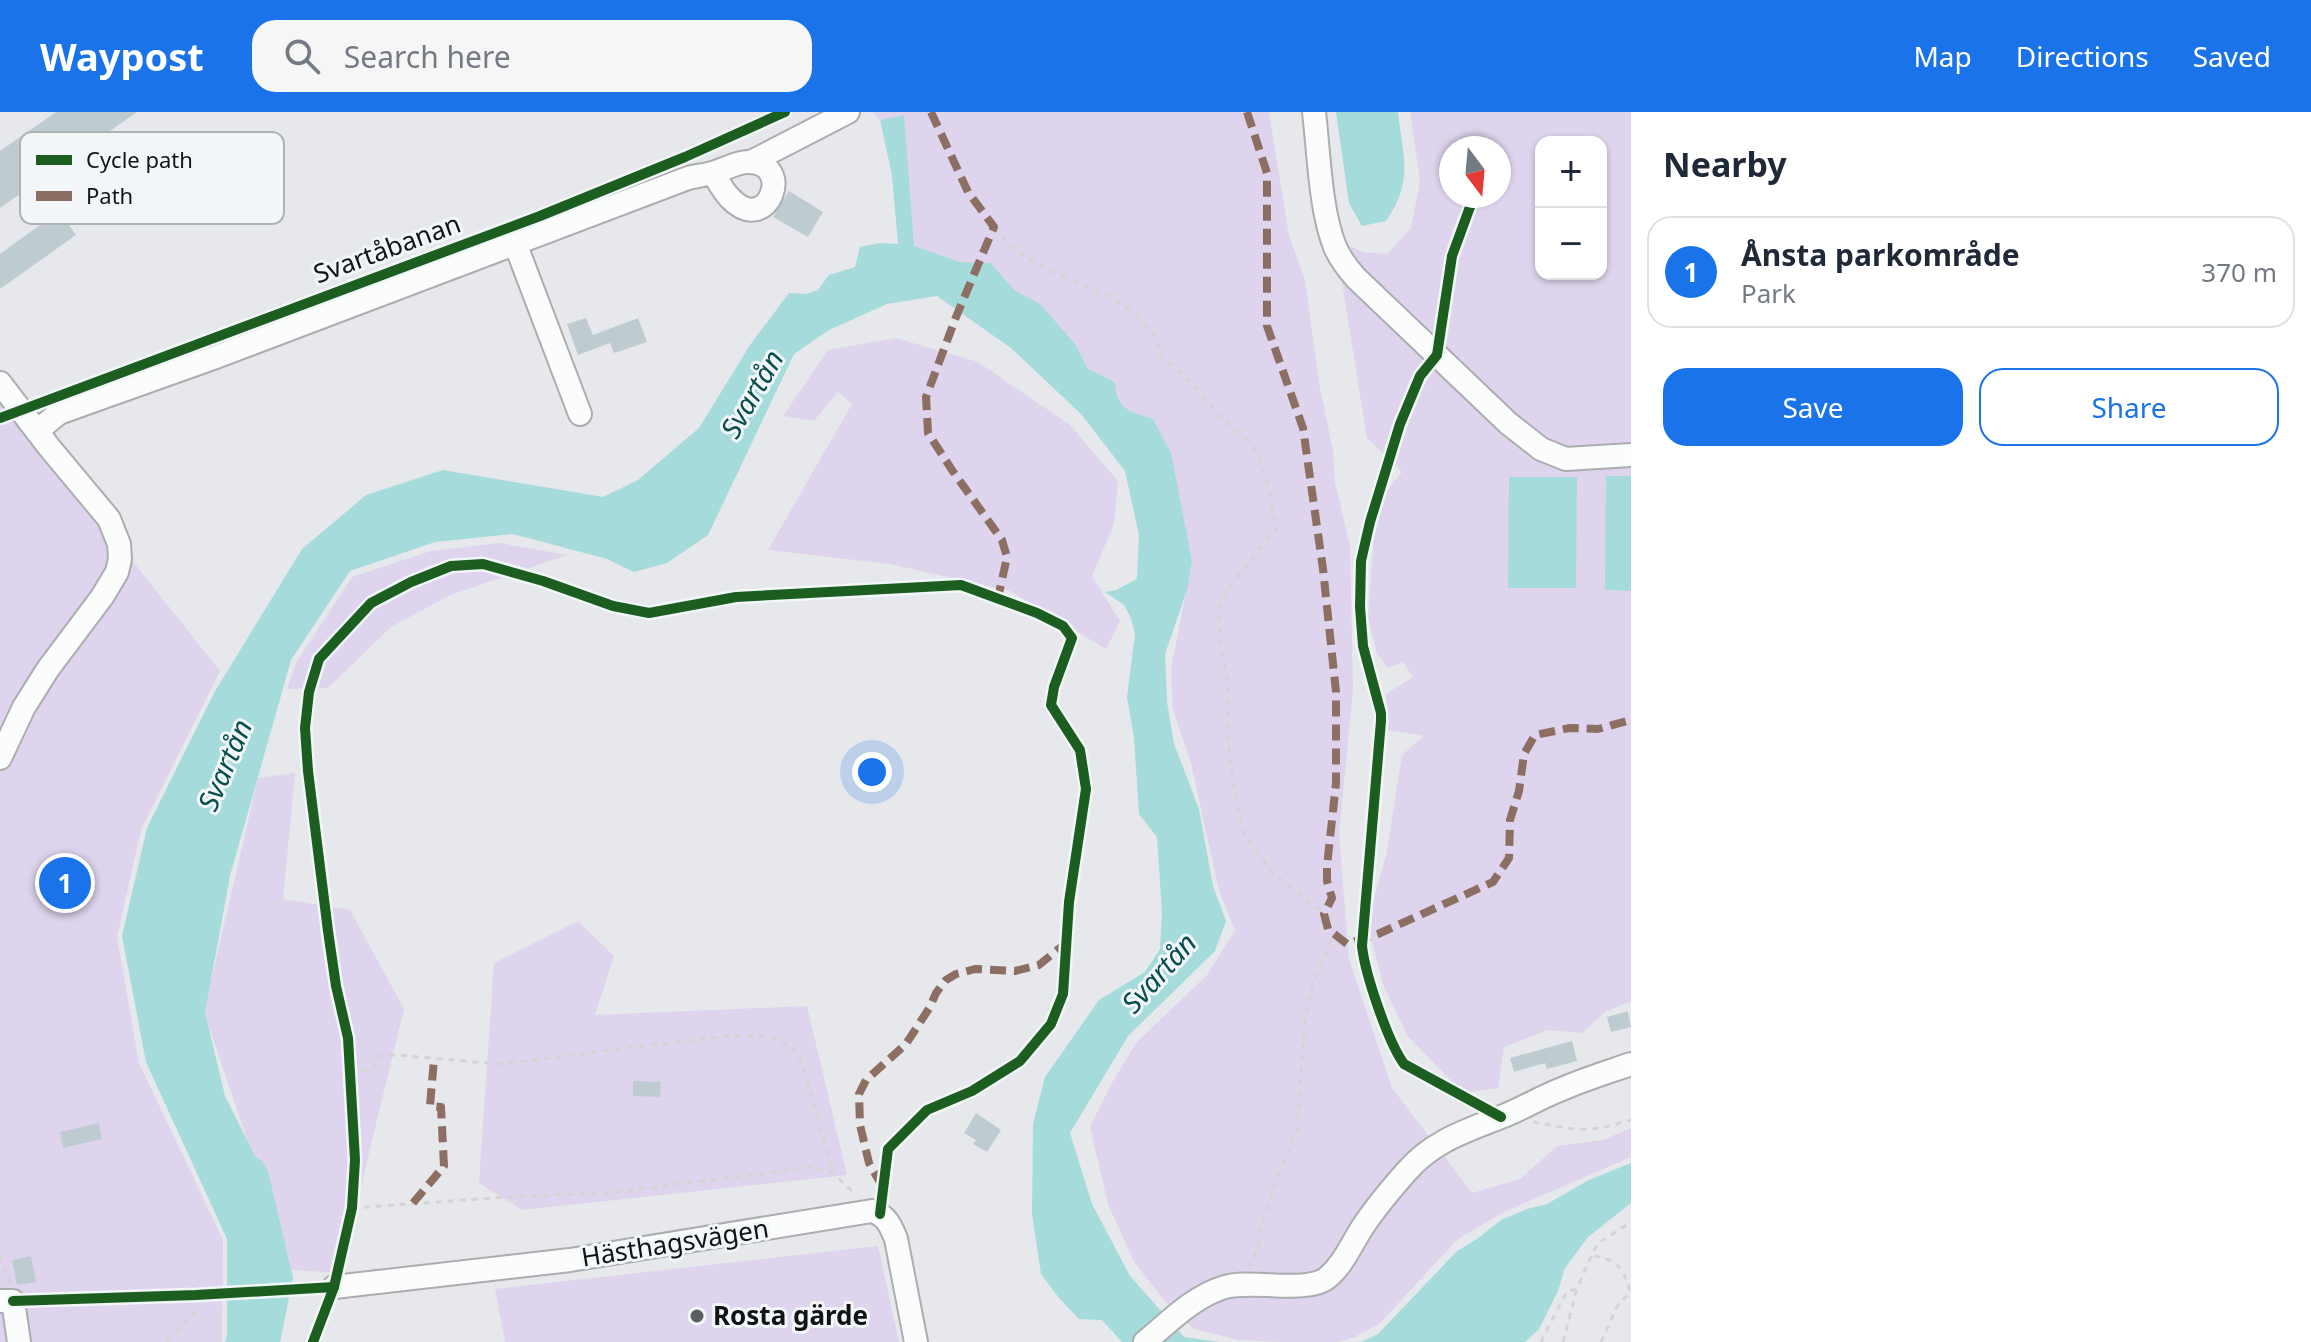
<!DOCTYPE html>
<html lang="en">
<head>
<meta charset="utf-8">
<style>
  :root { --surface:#fff; --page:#f6f6f7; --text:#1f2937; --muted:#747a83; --line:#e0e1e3; --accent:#1a73e8 }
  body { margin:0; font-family:"Noto Sans",sans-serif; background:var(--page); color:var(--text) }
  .controls { position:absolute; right:24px; top:24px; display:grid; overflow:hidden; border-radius:16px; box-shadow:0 2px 6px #0004 }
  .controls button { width:72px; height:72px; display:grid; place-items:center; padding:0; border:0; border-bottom:2px solid var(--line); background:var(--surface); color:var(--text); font:40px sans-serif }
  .compass { position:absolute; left:1439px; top:24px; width:72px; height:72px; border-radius:50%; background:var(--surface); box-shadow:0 2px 6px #0004; rotate:164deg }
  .you { position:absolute; left:872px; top:660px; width:28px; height:28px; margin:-20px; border:6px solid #fff; border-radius:50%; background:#1a73e8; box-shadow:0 0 0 12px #1a73e833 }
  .badge { display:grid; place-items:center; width:52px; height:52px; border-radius:50%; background:var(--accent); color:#fff; font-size:26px; font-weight:700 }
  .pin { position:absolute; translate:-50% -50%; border:4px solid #fff; box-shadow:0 2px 8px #0006 }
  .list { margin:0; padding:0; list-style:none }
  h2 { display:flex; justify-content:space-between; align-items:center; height:104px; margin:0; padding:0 32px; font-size:34px }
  h2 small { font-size:26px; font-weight:400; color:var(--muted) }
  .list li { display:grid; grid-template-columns:52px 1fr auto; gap:24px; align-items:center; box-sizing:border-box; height:112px; margin:0 16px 16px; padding:0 16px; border:2px solid var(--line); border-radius:24px }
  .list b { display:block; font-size:30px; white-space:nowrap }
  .list p { margin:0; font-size:26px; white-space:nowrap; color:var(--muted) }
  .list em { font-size:26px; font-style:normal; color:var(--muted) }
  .actions { display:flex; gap:16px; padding:24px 32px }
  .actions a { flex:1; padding:18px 0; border:2px solid var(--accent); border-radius:24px; text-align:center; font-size:28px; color:var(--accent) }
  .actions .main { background:var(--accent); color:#fff }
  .icon { flex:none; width:44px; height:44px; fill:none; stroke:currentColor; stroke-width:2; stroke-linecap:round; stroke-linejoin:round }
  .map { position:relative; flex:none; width:1631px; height:1230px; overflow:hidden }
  header { display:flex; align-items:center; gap:48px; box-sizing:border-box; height:112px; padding:0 40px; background:var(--accent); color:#fff }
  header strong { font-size:38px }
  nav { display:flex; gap:44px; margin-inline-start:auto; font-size:28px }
  .search { width:560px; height:72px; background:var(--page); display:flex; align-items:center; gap:20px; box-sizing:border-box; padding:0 28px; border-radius:24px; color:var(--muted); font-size:30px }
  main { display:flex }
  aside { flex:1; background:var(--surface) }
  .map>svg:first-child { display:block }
  .green { fill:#ded4ed; fill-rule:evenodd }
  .water { fill:#a5dbda }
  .building { fill:#beccd2 }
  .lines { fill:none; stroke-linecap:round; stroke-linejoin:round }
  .minor-casing { stroke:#acadb0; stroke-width:26 }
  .path { stroke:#d4d4d5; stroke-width:3; stroke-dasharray:6 6; stroke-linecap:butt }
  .minor { stroke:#fbfcfc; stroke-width:22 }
  .quiet { stroke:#8d6e63; stroke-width:8; stroke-dasharray:16 8; stroke-linecap:butt }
  .cycleway-casing { stroke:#f2f6f9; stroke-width:15 }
  .cycleway { stroke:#1b5e20; stroke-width:10 }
  .poi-dot { fill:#5c5e60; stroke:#f2f6f9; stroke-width:3 }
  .labels { text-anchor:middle; stroke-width:6; stroke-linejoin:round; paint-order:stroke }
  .street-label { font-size:26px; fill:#121315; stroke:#f2f6f9 }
  .poi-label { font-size:26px; font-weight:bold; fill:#121315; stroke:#f2f6f9; text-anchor:start }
  .water-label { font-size:28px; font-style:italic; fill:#074e4d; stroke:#f2f6f9 }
  .key { fill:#f2f6f9; stroke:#afb2b5; stroke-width:2 }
  .key-label { font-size:22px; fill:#121315 }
</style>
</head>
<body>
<header>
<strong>Waypost</strong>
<div class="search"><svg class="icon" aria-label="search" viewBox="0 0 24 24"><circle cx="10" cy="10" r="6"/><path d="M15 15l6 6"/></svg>Search here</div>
<nav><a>Map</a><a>Directions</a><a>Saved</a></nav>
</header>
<main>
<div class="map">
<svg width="1631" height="1230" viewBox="0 0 1631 1230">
  <rect width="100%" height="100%" fill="#e6e8eb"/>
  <g class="green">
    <path d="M872,0H1269L1289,124L1305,168L1319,271L1333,339L1335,371L1350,433L1353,578L1339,722L1349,847L1392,976L1472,1081L1520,1067L1557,1034L1603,1028L1631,1016V1045L1506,1099L1458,1127L1380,1211L1355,1225L1337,1230H1280L1238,1228L1194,1217L1164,1188L1134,1150L1108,1092L1090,1015L1112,971L1136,931L1207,863L1235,818L1219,779L1191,651L1173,598L1171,557L1192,449L1153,307C1129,299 1117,298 1115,270L1088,257L1076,233L1040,192L1014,178L991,151L960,150L914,134L903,3L880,8Z"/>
    <path d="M1410,0H1631V889L1605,900L1582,921L1548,918L1504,935L1498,976L1463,981L1407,923L1383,872L1367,811L1386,744L1402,643L1424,624L1388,618L1386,582L1413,565L1403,550L1388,556L1377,541L1368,506L1376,393L1402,360L1367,326L1335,127L1363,140L1387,142L1411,116L1420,69ZM1541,30H1601V162H1541ZM1451,36H1499V84H1451Z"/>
    <polygon points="896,226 978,250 1070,313 1118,369 1114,412 1092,464 1120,509 1106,537 1010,479 890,452 768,438 852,292 838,280 814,309 783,304 828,238"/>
    <polygon points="7,291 220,559 141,718 117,825 139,951 223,1128 222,1230 0,1230 0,294"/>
    <polygon points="500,431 567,443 450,483 391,515 328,576 287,577 296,551 352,465 431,439"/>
    <polygon points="295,661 283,787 350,798 404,897 359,1082 343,1161 291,1158 204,900 258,666"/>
    <polygon points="578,809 614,844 595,903 807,894 847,1063 522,1098 479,1071 494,851"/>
    <polygon points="878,1134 899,1230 505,1230 495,1177"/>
  </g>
  <g class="water">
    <path d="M1336,0H1398C1403,45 1414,69 1386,109L1362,114L1349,91Z"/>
    <path d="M904,3L914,134L960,150L991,151L1014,178L1040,192L1076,233L1088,257L1115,270C1117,298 1129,299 1153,307L1171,341L1192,449L1187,478L1165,542L1167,590L1174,632L1199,697L1213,774L1226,809L1215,839L1128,924L1070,1021L1092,1092L1130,1164L1184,1225L1219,1230H1122L1102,1208L1079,1207L1059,1186L1041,1162L1032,1102L1033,1012L1045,965L1099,888L1145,860L1160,837L1162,800L1157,725L1139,702L1134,626L1127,585L1135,522L1131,506L1124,493L1105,480L1116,478L1137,467L1139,423L1125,359L1081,302L1011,236L937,184L887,192L829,218L794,242L708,423L667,451L634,460L607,447L513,422L435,430L350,459L291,548L230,764L205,900L225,984L255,1044L262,1049L268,1059L293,1166L280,1230H225L227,1223V1127L146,950L122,824L147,716L214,581L302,437L366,383L443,358L603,385L638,368L699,316L750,233L789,181L807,182L818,178L829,163L855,155L860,135L880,131L898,132L892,63L880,8Z"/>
    <polygon points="1606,364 1631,364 1631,479 1605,478"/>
    <polygon points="1509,365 1577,365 1576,476 1508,476"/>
    <polygon points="1631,1051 1631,1091 1588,1125 1565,1156 1558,1179 1539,1217 1525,1230 1361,1230 1378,1222 1457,1139 1477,1127 1501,1108 1527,1097 1547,1092 1589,1068"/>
  </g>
  <g class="building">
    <polygon points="56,0 137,0 0,96 0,39"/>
    <polygon points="789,79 823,100 808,125 773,105"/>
    <polygon points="59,99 76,123 0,177 0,142"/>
    <polygon points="586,206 593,223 638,206 647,230 614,241 610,231 578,243 567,212"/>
    <polygon points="1628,899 1631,915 1611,920 1607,905"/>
    <polygon points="1572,929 1577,949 1547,957 1545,951 1514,960 1510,946"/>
    <polygon points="633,969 661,970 660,985 633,984"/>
    <polygon points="976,1001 1001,1018 987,1040 973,1032 976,1028 964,1021"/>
    <polygon points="99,1011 102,1027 63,1036 60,1020"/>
    <polygon points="31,1144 36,1170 17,1173 12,1148"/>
  </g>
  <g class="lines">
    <defs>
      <g id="minor">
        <path d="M1314,0C1319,41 1320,98 1335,135C1340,147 1348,157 1356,166L1508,311L1541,337L1566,347L1631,343"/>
        <polyline points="751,50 848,0"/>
        <polyline points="515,131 580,302"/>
        <polyline points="0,271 49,335 109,407 119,432 120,447 117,460 102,485 48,557 24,595 0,646"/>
        <path d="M37,319L59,301L216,245L688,66C696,64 705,63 712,61C724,58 736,50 748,50C796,50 768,126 730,86C723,79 718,69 713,61"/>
        <path d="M334,1175L570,1148L872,1099C886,1103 891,1114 896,1127L916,1230"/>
        <polyline points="0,1189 13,1189 19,1230"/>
        <path d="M1145,1230C1169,1210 1194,1184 1225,1175C1251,1167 1307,1182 1327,1166C1343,1153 1351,1133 1362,1116C1375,1096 1391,1077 1407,1059C1433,1029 1466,1019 1501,1005C1522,997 1541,985 1562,977C1585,967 1608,960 1631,952"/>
      </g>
    </defs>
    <use href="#minor" class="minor-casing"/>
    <g class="path">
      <path d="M994,115L1010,134L1044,156L1112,185L1134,201L1156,225L1161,245C1189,264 1198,280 1219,303C1230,314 1247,324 1255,338C1266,356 1273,397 1276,417L1234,469L1218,496L1221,535L1227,563L1229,634L1233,672L1243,720L1274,762L1321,799L1325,807"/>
      <polyline points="350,959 373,958 379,944 397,943 499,952 725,924 772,925 793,936 802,950 833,1061"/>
      <polyline points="1533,1010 1578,1018 1600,1016 1631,1008"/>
      <polyline points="352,1096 521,1084 607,1081 813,1055 833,1061 855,1082"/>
      <polyline points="0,1144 11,1173"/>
      <path d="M1594,1144C1621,1149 1624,1158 1631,1183"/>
      <polyline points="1248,1155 1258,1137 1263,1107 1280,1058 1297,1019 1305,907 1312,875 1334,822"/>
      <polyline points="167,1230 198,1197"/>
      <polyline points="1541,1230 1566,1181 1577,1176 1597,1132 1631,1110"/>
      <polyline points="1563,1230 1577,1176"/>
      <polyline points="1601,1230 1617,1195 1630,1180"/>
    </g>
    <use href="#minor" class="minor"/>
    <g class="quiet">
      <polyline points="931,0 968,80 994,115 956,205 926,285 928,321 952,358 1002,428 1007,445 998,486"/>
      <polyline points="1247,0 1267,61 1267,214 1303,316 1323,457 1336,580 1336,671 1327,754 1327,769 1332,786 1324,802 1328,817 1347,832 1378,822 1493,770 1509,746 1510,708 1519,679 1524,642 1535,623 1570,616 1598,617 1631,608"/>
      <polyline points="882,1074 869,1051 860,1013 859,982 866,968 906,932 930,895 936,881 946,868 956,862 975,857 1015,859 1039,853 1066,831"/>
      <polyline points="413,1091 444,1054 441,995 430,994 434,947"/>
    </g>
    <defs>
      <g id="cycleway">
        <path d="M1474,84L1452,144L1437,243L1420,264L1400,312L1370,410L1361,449L1360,495L1363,534L1381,601V609L1362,834C1365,862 1388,930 1404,952L1501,1005"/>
        <polyline points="0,306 540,104 685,45 785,0"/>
        <polyline points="13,1189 196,1183 334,1175"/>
        <polyline points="313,1230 334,1175 352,1096 355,1048 348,926 336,874 328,819 308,659 305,616 309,580 319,547 371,491 411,470 451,454 483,452 543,469 613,494 649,501 736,485 961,473 1037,501 1063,514 1072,526 1054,575 1051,593 1080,638 1086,677 1069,790 1063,882 1051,912 1020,949 972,979 927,998 888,1037 880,1102"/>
      </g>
    </defs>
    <use href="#cycleway" class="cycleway-casing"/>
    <use href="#cycleway" class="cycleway"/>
  </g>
  <circle class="poi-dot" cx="697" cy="1204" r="8"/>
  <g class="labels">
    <g class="street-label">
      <text transform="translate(387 137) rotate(-20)" y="9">Svartåbanan</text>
      <text transform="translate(675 1131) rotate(-9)" y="9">Hästhagsvägen</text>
    </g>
    <g class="poi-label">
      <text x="713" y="1213">Rosta gärde</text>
    </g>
    <g class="water-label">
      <text transform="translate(752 282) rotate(-60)" y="10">Svartån</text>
      <text transform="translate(225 653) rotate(-67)" y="10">Svartån</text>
      <text transform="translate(1159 861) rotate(-48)" y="10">Svartån</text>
    </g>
  </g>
  <rect x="20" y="20" width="264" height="92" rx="12" class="key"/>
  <rect x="36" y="43" width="36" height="10" fill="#1b5e20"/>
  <rect x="36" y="79" width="36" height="10" fill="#8d6e63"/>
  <g class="key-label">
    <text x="86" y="56">Cycle path</text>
    <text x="86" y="92">Path</text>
  </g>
</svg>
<div class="controls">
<button>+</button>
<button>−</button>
</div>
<svg class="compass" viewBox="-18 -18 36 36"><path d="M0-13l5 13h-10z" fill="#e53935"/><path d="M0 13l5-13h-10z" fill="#747a83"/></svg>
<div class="you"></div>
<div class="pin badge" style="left:65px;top:771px">1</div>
</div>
<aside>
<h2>Nearby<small></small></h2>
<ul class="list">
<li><span class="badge">1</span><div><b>Ånsta parkområde</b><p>Park</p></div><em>370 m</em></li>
</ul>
<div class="actions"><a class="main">Save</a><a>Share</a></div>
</aside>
</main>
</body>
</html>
